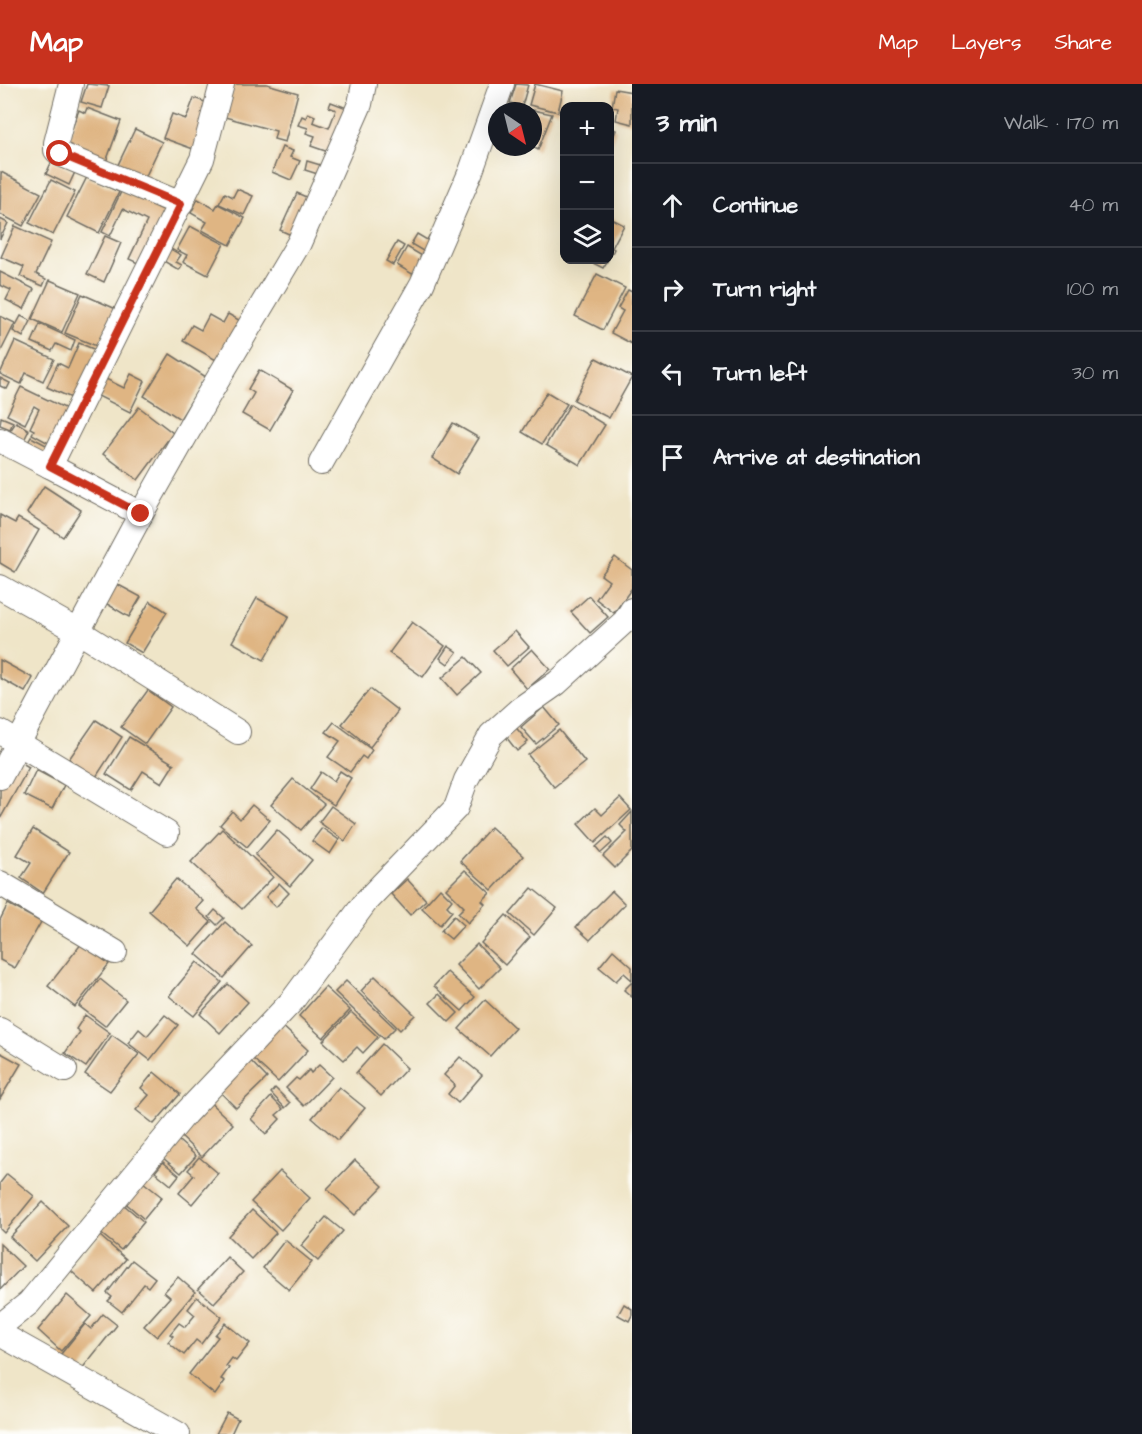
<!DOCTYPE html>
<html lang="en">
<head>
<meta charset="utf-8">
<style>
  :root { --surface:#171b24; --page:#20242c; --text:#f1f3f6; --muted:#9ea1a6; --line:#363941; --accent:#c8321e }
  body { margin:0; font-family:"Architects Daughter",sans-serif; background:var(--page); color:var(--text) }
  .controls { position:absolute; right:18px; top:18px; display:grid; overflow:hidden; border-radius:12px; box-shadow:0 6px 24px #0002 }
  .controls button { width:54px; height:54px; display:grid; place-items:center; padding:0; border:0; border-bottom:2px solid var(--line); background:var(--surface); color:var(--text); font:30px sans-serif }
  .compass { position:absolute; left:488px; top:18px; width:54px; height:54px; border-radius:50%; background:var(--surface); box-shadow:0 6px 24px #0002; rotate:145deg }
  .stop { position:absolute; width:18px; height:18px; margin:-14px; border:4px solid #c8321e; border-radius:50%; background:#fff }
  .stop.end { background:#c8321e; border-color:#fff; box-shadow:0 2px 6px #0008 }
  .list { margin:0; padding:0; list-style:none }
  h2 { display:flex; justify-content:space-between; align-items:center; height:78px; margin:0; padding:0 24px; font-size:26px }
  h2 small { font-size:20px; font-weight:400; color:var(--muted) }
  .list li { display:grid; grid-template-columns:39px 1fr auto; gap:18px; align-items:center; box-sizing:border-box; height:84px; padding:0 24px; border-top:2px solid var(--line) }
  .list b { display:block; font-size:22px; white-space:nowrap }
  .list em { font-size:20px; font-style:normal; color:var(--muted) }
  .icon { flex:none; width:33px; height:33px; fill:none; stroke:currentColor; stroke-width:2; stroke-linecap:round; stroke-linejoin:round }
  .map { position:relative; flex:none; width:632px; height:1350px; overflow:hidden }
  header { display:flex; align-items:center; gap:36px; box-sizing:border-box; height:84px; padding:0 30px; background:var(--accent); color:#fff }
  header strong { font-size:28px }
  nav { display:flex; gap:33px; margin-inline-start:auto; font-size:21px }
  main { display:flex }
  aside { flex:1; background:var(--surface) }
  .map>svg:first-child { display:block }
  .building { fill:#dfb583 }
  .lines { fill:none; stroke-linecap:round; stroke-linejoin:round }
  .street-casing { stroke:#706c62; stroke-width:26 }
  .street { stroke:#fff; stroke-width:24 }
  .route { stroke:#c8321e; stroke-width:8 }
</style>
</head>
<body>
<header>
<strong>Map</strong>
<nav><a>Map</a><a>Layers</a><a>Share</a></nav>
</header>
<main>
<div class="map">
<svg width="632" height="1350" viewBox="0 0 632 1350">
  <rect width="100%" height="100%" fill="#fdfcf7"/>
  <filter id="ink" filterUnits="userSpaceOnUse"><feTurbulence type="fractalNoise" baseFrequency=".0167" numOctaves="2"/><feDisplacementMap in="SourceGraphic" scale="12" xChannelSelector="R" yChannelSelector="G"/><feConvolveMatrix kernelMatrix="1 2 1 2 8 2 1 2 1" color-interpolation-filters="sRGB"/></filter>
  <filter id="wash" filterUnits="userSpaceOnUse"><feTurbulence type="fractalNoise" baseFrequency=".008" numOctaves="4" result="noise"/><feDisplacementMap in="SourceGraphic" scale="24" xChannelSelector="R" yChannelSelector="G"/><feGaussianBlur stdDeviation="1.35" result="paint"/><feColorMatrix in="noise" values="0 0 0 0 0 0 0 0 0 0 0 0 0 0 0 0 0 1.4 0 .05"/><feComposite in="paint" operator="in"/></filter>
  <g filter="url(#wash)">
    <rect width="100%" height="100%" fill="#efe5c8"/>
    <g id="blocks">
      <g class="building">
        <polygon points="87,0 109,2 102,24 81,18"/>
        <polygon points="234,0 267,0 298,9 285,58 274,55 276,47 225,33"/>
        <polygon points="516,0 528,1 522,22 510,19"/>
        <polygon points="535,0 563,7 558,28 529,21"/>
        <polygon points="615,5 632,8 632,40 616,36 618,24 612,23"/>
        <polygon points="194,14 213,21 196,66 163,54 172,30 186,35"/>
        <polygon points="331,18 352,26 334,70 311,62 315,52 306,49 308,44 298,41 302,32 306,34 308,29 315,32 313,38 329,44 336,26 329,23"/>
        <polygon points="87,24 121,37 106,78 65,63 79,26 85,29"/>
        <polygon points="533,26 552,30 538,66 533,63"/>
        <polygon points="610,43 616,46 610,61"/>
        <polygon points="135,45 162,58 143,98 116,85"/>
        <polygon points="282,63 293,67 290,73 300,77 291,96 272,88"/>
        <polygon points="52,77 75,88 69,101 46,90"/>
        <polygon points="307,77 327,83 324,92 305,86"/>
        <polygon points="1,88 41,109 23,142 0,130"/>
        <polygon points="87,93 119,108 99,149 67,133"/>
        <polygon points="51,96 75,108 53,151 29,139"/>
        <polygon points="237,105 253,112 244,131 219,120 225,109 233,113"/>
        <polygon points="122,106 165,127 140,180 129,175 147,137 123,125 110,152 102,148"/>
        <polygon points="297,109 315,117 298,154 280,146"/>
        <polygon points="198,115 215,125 218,120 245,134 230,161 202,146 207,138 191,129"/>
        <polygon points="610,134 624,141 612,164 614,165 610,173"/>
        <polygon points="0,135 8,139 0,155"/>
        <polygon points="15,142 51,158 36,190 46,195 43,202 20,192 24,183 1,173"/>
        <polygon points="190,142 224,160 208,191 183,178 187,171 177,166"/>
        <polygon points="417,150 427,156 429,152 436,156 428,170 411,160"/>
        <polygon points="105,152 121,159 104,198 87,190"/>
        <polygon points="397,158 404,162 393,181 386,177"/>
        <polygon points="407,163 424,173 414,191 397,181"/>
        <polygon points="169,164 181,171 176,178 182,181 179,186 162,176"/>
        <polygon points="587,176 608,176 603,184"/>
        <polygon points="0,188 34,205 24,225 6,216 11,206 0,201"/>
        <polygon points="597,190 625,204 603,246 575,232"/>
        <polygon points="50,196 80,209 62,248 32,235"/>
        <polygon points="628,206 632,208 632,260 611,249 623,227 618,224"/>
        <polygon points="82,210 116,225 99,263 65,249"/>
        <polygon points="228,230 246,240 223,280 183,257 192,241 201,246 209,231 223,239"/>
        <polygon points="0,232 15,239 0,269"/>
        <polygon points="21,232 31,237 23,253 13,247"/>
        <polygon points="40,240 75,256 71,267 56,260 52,267 32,258"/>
        <polygon points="15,257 54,275 43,297 26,289 21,300 0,290"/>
        <polygon points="79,259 98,267 76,316 47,303 58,279 68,284"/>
        <polygon points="170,270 206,293 180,335 144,312"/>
        <polygon points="596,274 632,293 609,334 574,316"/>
        <polygon points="259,286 293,306 270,346 242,330 254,309 248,305"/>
        <polygon points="131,290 145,297 130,328 96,311 104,294 124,304"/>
        <polygon points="0,294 10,299 7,305 0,302"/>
        <polygon points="21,303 69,326 52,361 32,350 34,346 30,344 39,325 34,322 25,340 7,331"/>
        <polygon points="547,308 567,320 542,360 522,348"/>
        <polygon points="570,320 605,341 580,381 546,361"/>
        <polygon points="139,323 173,349 138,396 103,370"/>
        <polygon points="1,333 13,338 10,345 0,341"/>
        <polygon points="16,338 29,346 24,356 10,347"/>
        <polygon points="453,339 479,354 457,390 432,374"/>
        <polygon points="31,353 50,363 45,373 26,362"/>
        <polygon points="44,402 81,426 63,453 27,429"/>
        <polygon points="0,431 15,439 18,434 39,446 15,488 0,479"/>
        <polygon points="615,473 632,486 632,504 614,529 596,515 609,497 601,491"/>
        <polygon points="113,498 141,513 129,533 102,517"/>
        <polygon points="589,512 608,533 590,549 571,528"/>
        <polygon points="257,514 289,532 264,576 232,558"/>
        <polygon points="150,517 167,528 142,569 125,559"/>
        <polygon points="412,538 445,562 423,593 389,569"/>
        <polygon points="515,547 529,563 507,582 493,566"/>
        <polygon points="448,562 457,568 448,580 440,574"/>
        <polygon points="532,565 550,585 527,605 510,585"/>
        <polygon points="466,573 481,589 457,611 442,594"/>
        <polygon points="0,576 33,594 25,608 0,594"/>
        <polygon points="370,605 398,627 370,663 342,640"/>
        <polygon points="148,606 171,623 145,660 121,643"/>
        <polygon points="544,623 559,641 536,660 521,643"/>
        <polygon points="96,636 122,653 96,693 69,675"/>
        <polygon points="334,638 372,666 366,675 362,672 350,688 328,673 340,657 326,648"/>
        <polygon points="513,640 528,658 517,667 503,649"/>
        <polygon points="559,646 585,678 554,703 528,671"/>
        <polygon points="129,653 174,680 162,699 143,687 131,706 106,690"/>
        <polygon points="13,674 29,683 0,735 0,699"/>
        <polygon points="36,686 64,701 52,725 24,711"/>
        <polygon points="340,687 351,694 334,721 310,705 321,688 334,697"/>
        <polygon points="293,695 324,720 301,746 271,721"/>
        <polygon points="620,714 631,726 595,759 578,740 595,724 602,731"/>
        <polygon points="252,721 270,736 247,763 220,741 232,727 240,735"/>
        <polygon points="331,722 356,740 345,757 319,738"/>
        <polygon points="632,728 632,767 615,784 603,772 627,748 620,741"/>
        <polygon points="491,743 523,772 492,806 460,777"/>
        <polygon points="322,744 339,756 330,770 312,757"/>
        <polygon points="33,745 69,768 43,809 21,794 31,779 17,771"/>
        <polygon points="222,745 273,793 242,825 191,778"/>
        <polygon points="277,746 312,776 290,802 255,771"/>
        <polygon points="607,753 612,759 601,769 596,763"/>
        <polygon points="465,786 490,809 482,817 485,820 468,839 458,829 464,823 446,805"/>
        <polygon points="176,795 203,817 196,825 211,838 190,862 149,827"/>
        <polygon points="407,795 426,816 410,831 391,810"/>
        <polygon points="279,799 289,809 276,823 266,813"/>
        <polygon points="440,804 452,816 447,822 452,827 440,841 422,824"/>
        <polygon points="532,804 557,824 534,851 510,830"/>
        <polygon points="612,807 625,820 590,856 576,843"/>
        <polygon points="8,820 41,838 15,884 0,876 0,836"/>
        <polygon points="215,826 224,834 217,841 209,833"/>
        <polygon points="506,831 530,853 505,881 481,859"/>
        <polygon points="454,832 464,841 451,855 441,847"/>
        <polygon points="225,838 252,862 224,894 196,870"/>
        <polygon points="82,859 109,880 75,923 48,902"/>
        <polygon points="477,860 500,884 479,905 456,881"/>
        <polygon points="613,866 632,883 632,896 624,889 616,897 599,883"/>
        <polygon points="197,878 222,898 194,932 169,912"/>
        <polygon points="447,888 475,913 462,927 434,902"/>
        <polygon points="375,892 415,931 400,946 361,907"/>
        <polygon points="100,895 126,916 105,942 79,922"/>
        <polygon points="346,897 395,944 384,955 335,908"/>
        <polygon points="632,898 632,913 624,906"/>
        <polygon points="228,900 248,918 220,949 200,930"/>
        <polygon points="325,903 350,926 323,954 299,932"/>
        <polygon points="439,910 458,929 449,938 430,919"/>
        <polygon points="485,916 515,944 490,972 459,945"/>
        <polygon points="351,928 378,953 363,969 357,963 344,976 323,957"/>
        <polygon points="85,931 110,949 86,983 65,969 80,948 76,945"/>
        <polygon points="165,931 178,941 150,976 128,959 139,945 147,952"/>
        <polygon points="278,938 308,966 278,998 248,970"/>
        <polygon points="112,951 139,970 110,1007 85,990"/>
        <polygon points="382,960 407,984 381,1012 356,989"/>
        <polygon points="1,969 21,980 0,1015 0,971"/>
        <polygon points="245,971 267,994 236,1024 218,1006"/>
        <polygon points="460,973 482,991 458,1019 448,1010 455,1001 444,991"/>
        <polygon points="319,981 332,993 304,1022 286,1004 296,994 299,996 309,986 311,989"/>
        <polygon points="154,988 180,1010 154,1040 136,1026 149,1011 141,1004"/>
        <polygon points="339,1003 365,1024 338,1056 312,1034"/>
        <polygon points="275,1004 290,1019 285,1024 271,1009"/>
        <polygon points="271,1013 283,1025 276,1031 280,1035 266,1050 251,1035"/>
        <polygon points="205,1014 233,1040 202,1073 174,1046"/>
        <polygon points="171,1050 196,1072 181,1089 156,1068"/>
        <polygon points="199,1073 218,1089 192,1120 179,1109 194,1091 188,1086"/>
        <polygon points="355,1076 383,1102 355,1131 327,1105"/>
        <polygon points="163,1078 179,1091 171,1101 155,1088"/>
        <polygon points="280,1087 310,1114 281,1146 251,1118"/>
        <polygon points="7,1090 34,1112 4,1149 0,1145 0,1099"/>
        <polygon points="143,1098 162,1113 144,1135 121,1115"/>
        <polygon points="43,1118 68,1142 35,1177 10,1153"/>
        <polygon points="123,1120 144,1138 121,1166 99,1148"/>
        <polygon points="252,1126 276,1149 251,1175 228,1152"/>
        <polygon points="326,1133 343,1147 318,1177 301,1162"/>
        <polygon points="100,1152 126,1175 96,1209 70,1186"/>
        <polygon points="285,1156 312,1178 289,1206 263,1184"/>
        <polygon points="0,1160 23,1182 0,1206"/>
        <polygon points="227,1173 243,1188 214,1219 198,1205"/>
        <polygon points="132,1176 155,1194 148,1203 144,1200 122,1228 108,1217 112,1213 107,1209"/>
        <polygon points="178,1193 195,1208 157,1253 144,1242 170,1213 164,1208"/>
        <polygon points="67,1211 91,1232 61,1267 38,1246"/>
        <polygon points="197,1213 222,1233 201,1260 196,1256 184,1271 168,1258 173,1252 170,1250 179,1239 185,1243 195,1231 188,1225"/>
        <polygon points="624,1220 632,1225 632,1231 629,1237 618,1231"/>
        <polygon points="103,1230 117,1241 77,1291 57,1275 85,1240 91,1245"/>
        <polygon points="225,1239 250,1259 236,1277 232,1274 226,1282 229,1284 221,1295 225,1297 215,1311 189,1290 218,1253 215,1251"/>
        <polygon points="227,1329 238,1335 231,1350 216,1350"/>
      </g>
    </g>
  </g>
  <g filter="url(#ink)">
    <use href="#blocks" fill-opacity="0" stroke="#706c62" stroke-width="1.5"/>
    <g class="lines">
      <defs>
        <g id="street">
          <polyline points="71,0 56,59 56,66 60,70 181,120"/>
          <polyline points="0,356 50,382"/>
          <polyline points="321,379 422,200 471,87 502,0"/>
          <polyline points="141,430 50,382 202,75 222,0"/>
          <polyline points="0,503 78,547 238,648"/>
          <polyline points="0,648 167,749"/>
          <polyline points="0,693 141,430 205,317 299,159 360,20 364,0"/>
          <polyline points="0,799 115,868"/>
          <polyline points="0,946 65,986"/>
          <polyline points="0,1242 29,1219 185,1030 292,917 367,816 456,724 466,696 491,651 520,625 557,599 625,537 632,526"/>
          <polyline points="0,1250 178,1350"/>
        </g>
      </defs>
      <use href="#street" class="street-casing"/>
      <use href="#street" class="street"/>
    </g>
  </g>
  <g class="lines" filter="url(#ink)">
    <polyline class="route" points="60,70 181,120 50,382 141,430"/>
  </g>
</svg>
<div class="controls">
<button>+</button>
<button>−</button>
<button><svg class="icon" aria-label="layers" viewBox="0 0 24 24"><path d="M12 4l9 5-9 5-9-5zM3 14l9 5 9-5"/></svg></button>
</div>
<svg class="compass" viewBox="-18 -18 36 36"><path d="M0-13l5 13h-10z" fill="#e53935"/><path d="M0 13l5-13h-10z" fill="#9ea1a6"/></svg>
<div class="stop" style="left:60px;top:70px"></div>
<div class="stop end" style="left:141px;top:430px"></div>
</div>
<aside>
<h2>3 min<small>Walk · 170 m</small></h2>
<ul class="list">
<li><svg class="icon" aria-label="ahead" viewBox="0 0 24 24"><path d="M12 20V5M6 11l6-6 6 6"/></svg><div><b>Continue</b></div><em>40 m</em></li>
<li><svg class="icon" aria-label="right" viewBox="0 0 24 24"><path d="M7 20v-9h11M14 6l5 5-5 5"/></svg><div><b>Turn right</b></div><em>100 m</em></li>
<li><svg class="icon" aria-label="left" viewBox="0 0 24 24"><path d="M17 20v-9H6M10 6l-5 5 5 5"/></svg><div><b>Turn left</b></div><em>30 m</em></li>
<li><svg class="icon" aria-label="arrive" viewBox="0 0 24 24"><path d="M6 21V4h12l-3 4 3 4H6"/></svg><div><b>Arrive at destination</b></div></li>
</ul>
</aside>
</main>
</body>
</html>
